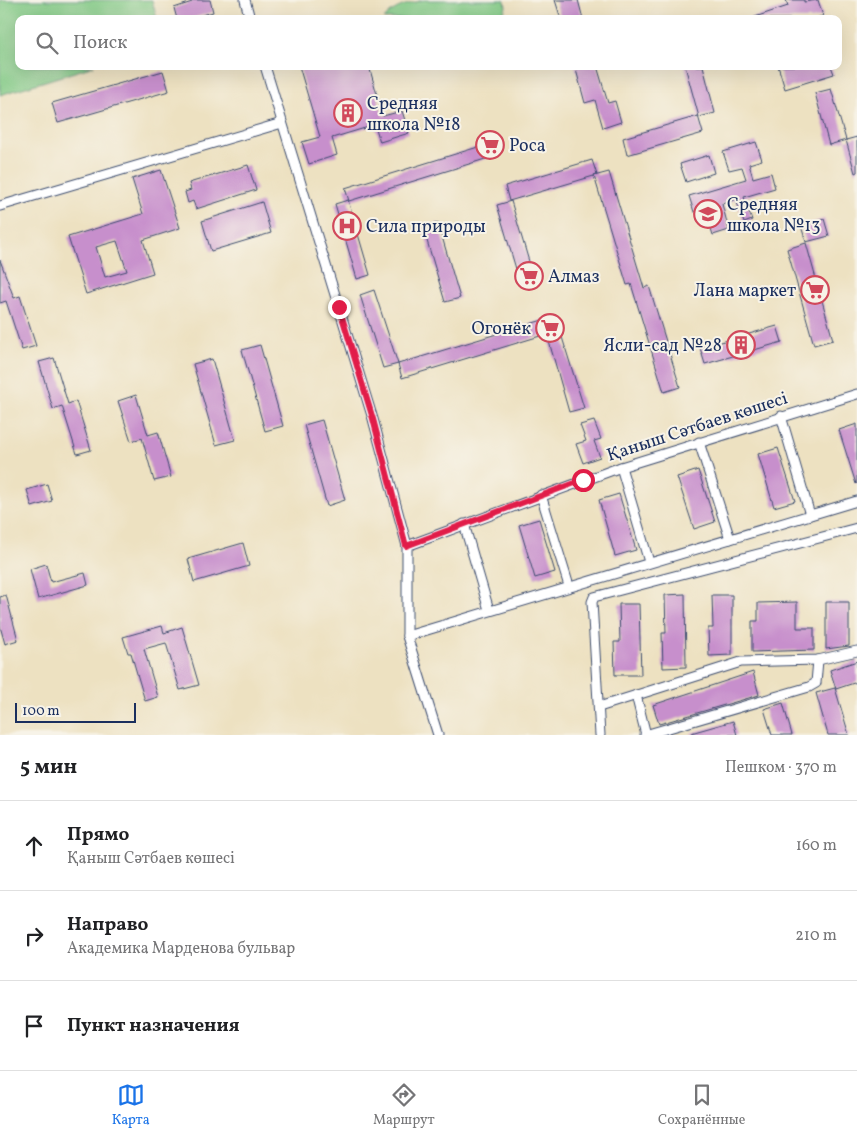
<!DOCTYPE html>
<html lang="ru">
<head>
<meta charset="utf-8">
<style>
  :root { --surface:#fff; --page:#f6f6f6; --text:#202124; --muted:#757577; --line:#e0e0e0; --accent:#1a73e8 }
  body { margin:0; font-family:Vollkorn,serif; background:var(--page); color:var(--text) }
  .scale { position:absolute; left:15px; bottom:12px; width:121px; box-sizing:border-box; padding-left:5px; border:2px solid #1b2f5e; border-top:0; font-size:14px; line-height:18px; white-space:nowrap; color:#1b2f5e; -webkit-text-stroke:4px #f7f3e8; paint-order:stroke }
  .stop { position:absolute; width:15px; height:15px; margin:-11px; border:4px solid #e11d48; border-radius:50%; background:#fff }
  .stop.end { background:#e11d48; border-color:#fff; box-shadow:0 1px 5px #0008 }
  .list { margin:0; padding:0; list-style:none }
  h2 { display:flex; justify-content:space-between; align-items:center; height:65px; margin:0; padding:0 20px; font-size:21px }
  h2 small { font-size:16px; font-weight:400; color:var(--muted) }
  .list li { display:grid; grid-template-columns:32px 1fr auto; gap:15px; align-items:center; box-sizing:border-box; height:90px; padding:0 20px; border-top:1px solid var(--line) }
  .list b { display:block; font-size:19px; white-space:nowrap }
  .list p { margin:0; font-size:16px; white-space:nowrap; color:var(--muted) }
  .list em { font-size:16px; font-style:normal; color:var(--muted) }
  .icon { flex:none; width:28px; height:28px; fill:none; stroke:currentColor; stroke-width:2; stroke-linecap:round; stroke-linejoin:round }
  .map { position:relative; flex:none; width:857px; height:735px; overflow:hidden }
  .search { position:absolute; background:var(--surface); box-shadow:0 5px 20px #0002; left:15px; right:15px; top:15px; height:55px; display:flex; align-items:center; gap:12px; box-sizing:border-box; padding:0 18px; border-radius:10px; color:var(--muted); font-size:19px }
  .sheet { height:335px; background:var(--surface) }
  nav { display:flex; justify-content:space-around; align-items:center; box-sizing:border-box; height:70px; border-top:1px solid var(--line); background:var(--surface); font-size:14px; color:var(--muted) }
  nav a { display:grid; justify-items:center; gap:2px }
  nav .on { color:var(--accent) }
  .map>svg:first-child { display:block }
  .green { fill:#81c985; stroke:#4e7c72 }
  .building { fill:#c78fcc; fill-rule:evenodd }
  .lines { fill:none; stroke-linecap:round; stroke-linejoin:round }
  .minor-casing { stroke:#3a4a6d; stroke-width:11 }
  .minor { stroke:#fff; stroke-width:9 }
  .route { stroke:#e11d48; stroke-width:6 }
  .labels { text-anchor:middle; stroke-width:4; stroke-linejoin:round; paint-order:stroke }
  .poi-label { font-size:18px; fill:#1b2f5e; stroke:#f7f3e8; text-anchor:start }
  .street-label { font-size:18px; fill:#1b2f5e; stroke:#f7f3e8 }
</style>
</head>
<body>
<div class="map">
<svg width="857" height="735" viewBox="0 0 857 735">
  <rect width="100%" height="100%" fill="#f7f3e8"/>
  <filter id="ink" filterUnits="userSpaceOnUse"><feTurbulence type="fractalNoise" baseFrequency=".02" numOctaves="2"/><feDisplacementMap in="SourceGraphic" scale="10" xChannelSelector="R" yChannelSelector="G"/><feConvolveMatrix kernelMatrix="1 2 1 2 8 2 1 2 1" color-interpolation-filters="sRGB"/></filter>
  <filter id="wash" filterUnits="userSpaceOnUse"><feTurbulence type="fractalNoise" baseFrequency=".0096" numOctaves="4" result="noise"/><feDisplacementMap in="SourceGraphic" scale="20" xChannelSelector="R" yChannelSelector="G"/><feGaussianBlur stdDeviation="1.12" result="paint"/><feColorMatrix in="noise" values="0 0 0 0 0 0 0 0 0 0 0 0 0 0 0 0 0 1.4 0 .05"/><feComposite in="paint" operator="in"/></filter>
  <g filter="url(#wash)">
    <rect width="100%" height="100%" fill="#ede1c1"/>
    <g class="green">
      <polygon points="0,0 152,0 157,19 19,19 19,66 94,66 0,95"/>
      <path d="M423,0H505L506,7L501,19H384C394,6 409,4 423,0Z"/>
    </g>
    <g id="blocks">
      <g class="building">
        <polygon points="192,0 210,0 213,12 189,19 177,19 174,8 192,2"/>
        <polygon points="555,0 578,0 583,19 561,19"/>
        <polygon points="786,0 804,0 804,2 818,0 823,16 812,19 749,19 788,6"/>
        <polygon points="299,66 369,66 383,116 402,111 409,133 380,142 375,125 332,138 337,155 309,164 302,142 320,137"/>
        <polygon points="575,66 597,66 608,103 615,101 621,122 603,128 595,100 585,103"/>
        <polygon points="685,66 703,66 715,113 699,117"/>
        <polygon points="778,66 831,66 834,74 785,89"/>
        <polygon points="163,71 169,91 58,123 52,103"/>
        <polygon points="831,89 846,140 829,145 815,93"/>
        <polygon points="698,116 703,133 627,155 623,138"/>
        <polygon points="857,137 857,172 855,173 846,140"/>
        <polygon points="756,142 762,160 749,164 753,178 771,173 775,188 744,197 752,220 744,223 736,199 722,204 729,230 713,235 705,209 694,212 689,196 746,179 742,167 729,170 723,152"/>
        <polygon points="491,143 495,156 349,201 345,188"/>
        <polygon points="709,155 714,173 686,182 680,164"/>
        <polygon points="592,160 597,175 509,201 505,186"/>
        <polygon points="248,165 256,190 196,209 193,201 188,203 185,192 191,190 189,183"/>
        <path d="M161,170L180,228L143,240L153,273L86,294L68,237L143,214L132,179ZM117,241L127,271L105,277L96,247Z"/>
        <polygon points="609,172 644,288 649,286 680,387 664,392 631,284 627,285 594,176"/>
        <polygon points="348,200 370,275 357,279 335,204"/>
        <polygon points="511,201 533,275 519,279 497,205"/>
        <polygon points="262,202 271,233 211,251 202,221"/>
        <polygon points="824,219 829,236 806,242 801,226"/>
        <polygon points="438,223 460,298 445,302 423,227"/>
        <polygon points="806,243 833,340 814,345 787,249"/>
        <polygon points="0,260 14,298 20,296 36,346 22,350 6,301 0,303"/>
        <polygon points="374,290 398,364 383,368 360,295"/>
        <polygon points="546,319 550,333 402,378 398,364"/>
        <polygon points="777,326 782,342 705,364 700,348"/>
        <polygon points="561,334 584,408 569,412 548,338"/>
        <polygon points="260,345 283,426 265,431 242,350"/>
        <polygon points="54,358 68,404 76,401 91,450 77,454 62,406 53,409 39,362"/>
        <polygon points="212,359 235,440 216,445 193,364"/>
        <polygon points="136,395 148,435 158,432 171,477 154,481 142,438 131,441 118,401"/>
        <polygon points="322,420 345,500 327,506 304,425"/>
        <polygon points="594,421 601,439 594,441 600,457 583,463 576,444 586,441 580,425"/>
        <polygon points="857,424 857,483 856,484 839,430"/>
        <polygon points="778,448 795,501 774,507 758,454"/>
        <polygon points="698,470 715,522 694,529 677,477"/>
        <polygon points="47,484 52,501 32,507 27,490"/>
        <polygon points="619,494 636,550 615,556 599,500"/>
        <polygon points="539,519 555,572 535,578 519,525"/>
        <polygon points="243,543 249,566 194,582 188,559"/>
        <polygon points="46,564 51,582 85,573 88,585 38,599 30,569"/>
        <polygon points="685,594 686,667 663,668 662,633 666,633 665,595"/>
        <polygon points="6,595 18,640 5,644 0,626 0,597"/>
        <polygon points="712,595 732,595 732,655 709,656 708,628 713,628"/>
        <polygon points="797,602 797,628 814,628 814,650 752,652 752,621 758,621 758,603"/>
        <polygon points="826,602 849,602 849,646 826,649"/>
        <polygon points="619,604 639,604 641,675 615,675 614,642 620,642"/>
        <polygon points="162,626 164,633 182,627 199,685 180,690 166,643 144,649 158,697 145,701 131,653 128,653 123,637"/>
        <polygon points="857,661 857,682 836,689 830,670"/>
        <polygon points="753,672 759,695 659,724 653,705"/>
        <polygon points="835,688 849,735 828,735 816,693"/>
        <polygon points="783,703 792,735 772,735 764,709"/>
        <polygon points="733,721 737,735 692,735 691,733"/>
      </g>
    </g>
  </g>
  <g filter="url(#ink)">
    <use href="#blocks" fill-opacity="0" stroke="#3a4a6d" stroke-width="1"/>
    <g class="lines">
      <defs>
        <g id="minor">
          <polyline points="245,0 250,19"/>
          <polyline points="265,66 373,419 407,546 407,636 438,735"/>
          <polyline points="0,206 282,123"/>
          <polyline points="781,416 810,515"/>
          <polyline points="699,442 730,539"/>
          <polyline points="621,467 649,562"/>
          <polyline points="541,495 569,586"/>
          <polyline points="464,524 489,610"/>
          <polyline points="407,546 621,467 857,394"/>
          <polyline points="407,636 857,501"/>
          <polyline points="636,695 646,735"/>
          <polyline points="599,707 741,662 818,660 857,651"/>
          <polyline points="600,735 592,602 594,597 857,528"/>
          <polyline points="645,735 809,687 816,683 818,660"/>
        </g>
      </defs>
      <use href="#minor" class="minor-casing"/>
      <use href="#minor" class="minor"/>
    </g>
  </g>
  <g class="lines" filter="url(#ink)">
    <polyline class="route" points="339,307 373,419 406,546 583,480"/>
  </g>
  <defs>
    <symbol id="building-ring" viewBox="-11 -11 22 22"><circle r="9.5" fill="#f7f3e8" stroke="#d1495b" stroke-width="1.5"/><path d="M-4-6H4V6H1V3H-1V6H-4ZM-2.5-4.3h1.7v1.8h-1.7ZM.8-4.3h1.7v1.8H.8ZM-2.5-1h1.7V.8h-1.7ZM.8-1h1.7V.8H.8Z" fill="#d1495b"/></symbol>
    <symbol id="supermarket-ring" viewBox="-11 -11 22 22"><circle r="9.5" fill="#f7f3e8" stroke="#d1495b" stroke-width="1.5"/><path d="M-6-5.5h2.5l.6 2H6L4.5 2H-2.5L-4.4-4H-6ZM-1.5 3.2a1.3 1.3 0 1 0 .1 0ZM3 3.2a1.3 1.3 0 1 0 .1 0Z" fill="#d1495b"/></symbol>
    <symbol id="school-ring" viewBox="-11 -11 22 22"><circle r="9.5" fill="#f7f3e8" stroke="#d1495b" stroke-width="1.5"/><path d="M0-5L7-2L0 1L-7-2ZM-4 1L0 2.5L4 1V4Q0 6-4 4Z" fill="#d1495b"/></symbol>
    <symbol id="hospital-ring" viewBox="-11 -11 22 22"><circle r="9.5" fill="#f7f3e8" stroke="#d1495b" stroke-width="1.5"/><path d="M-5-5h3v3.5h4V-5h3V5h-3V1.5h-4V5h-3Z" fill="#d1495b"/></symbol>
  </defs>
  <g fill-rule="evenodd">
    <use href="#building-ring" x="332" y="97" width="32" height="32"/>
    <use href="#supermarket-ring" x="474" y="129" width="32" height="32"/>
    <use href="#school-ring" x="692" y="198" width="32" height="32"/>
    <use href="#hospital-ring" x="331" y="210" width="32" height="32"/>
    <use href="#supermarket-ring" x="513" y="260" width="32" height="32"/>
    <use href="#supermarket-ring" x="799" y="274" width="32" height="32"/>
    <use href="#supermarket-ring" x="534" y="312" width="32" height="32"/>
    <use href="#building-ring" x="725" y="329" width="32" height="32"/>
  </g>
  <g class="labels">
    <g class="poi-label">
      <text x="367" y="109">Средняя<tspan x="367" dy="21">школа №18</tspan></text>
      <text x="509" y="151">Роса</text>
      <text x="727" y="210">Средняя<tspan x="727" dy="21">школа №13</tspan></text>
      <text x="366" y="232">Сила природы</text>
      <text x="548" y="282">Алмаз</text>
      <text x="796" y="296" text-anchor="end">Лана маркет</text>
      <text x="531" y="334" text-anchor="end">Огонёк</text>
      <text x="722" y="351" text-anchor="end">Ясли-сад №28</text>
    </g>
    <g class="street-label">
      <text transform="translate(697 426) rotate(-18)" y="6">Қаныш Сәтбаев көшесі</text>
    </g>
  </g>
</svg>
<div class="scale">100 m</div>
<div class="stop" style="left:583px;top:480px"></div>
<div class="stop end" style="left:339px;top:307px"></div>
<div class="search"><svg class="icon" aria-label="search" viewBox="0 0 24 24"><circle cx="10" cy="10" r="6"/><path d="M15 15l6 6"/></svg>Поиск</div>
</div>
<section class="sheet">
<h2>5 мин<small>Пешком · 370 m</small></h2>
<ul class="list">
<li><svg class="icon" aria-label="ahead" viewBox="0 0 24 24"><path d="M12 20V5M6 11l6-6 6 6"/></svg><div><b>Прямо</b><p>Қаныш Сәтбаев көшесі</p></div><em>160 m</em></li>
<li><svg class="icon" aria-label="right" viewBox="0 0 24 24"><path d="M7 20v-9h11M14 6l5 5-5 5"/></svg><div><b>Направо</b><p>Академика Марденова бульвар</p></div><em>210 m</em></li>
<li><svg class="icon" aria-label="arrive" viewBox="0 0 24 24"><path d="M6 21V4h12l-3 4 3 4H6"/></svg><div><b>Пункт назначения</b></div></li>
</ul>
</section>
<nav>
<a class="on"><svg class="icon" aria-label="map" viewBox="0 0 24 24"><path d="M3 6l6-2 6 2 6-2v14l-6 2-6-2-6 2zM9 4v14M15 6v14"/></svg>Карта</a>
<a><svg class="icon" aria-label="directions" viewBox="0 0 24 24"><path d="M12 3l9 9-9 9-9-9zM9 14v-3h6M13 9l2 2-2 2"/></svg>Маршрут</a>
<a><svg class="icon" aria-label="saved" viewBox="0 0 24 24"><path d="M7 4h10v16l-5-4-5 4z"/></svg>Сохранённые</a>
</nav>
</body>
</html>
